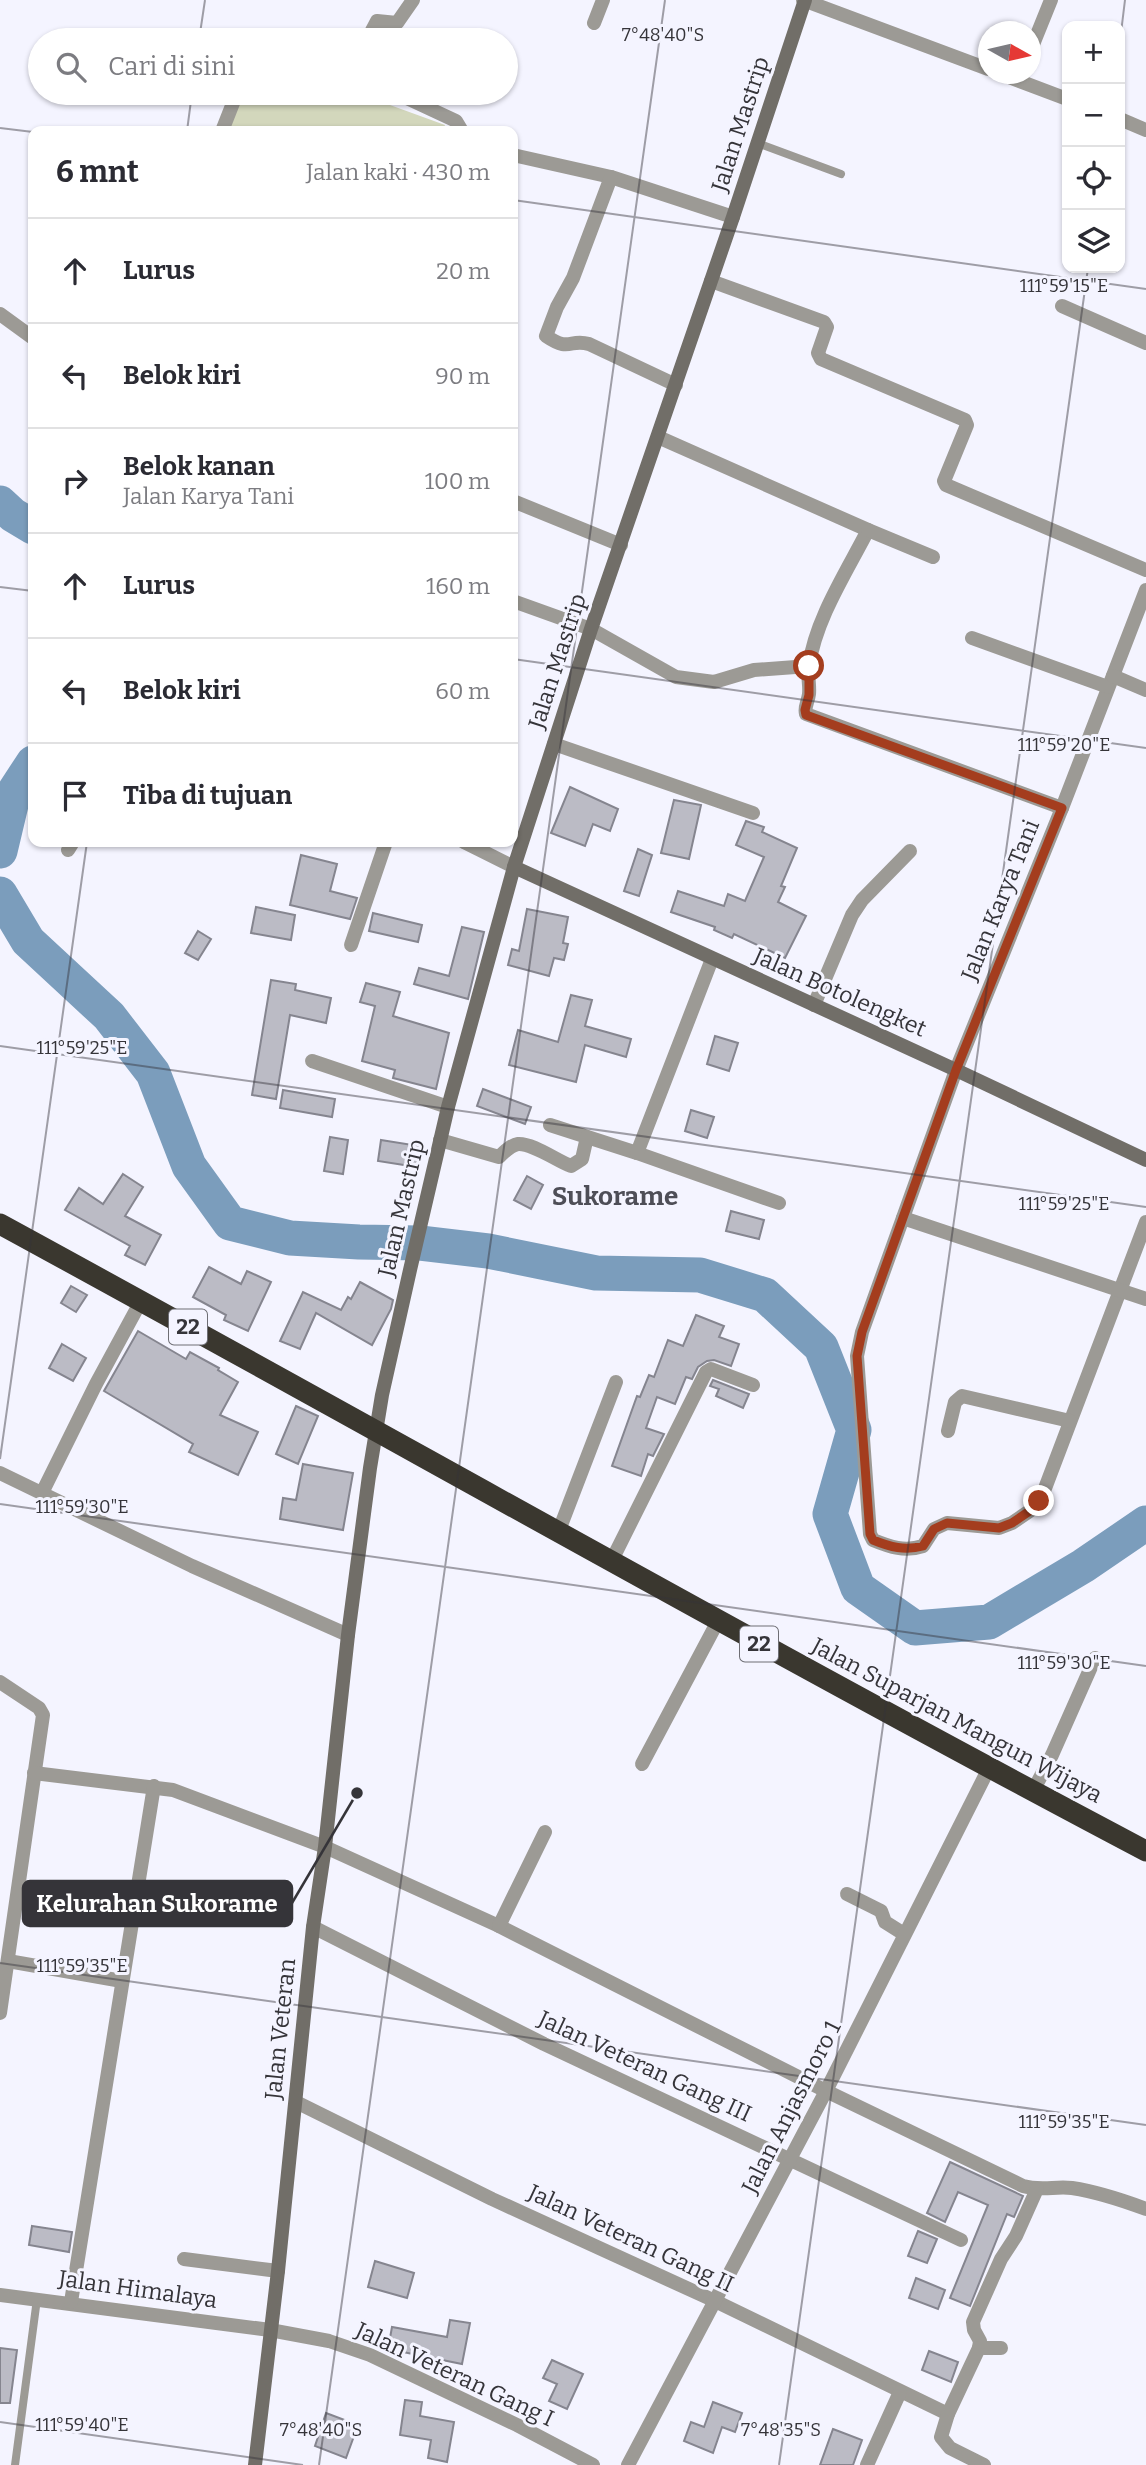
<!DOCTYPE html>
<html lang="id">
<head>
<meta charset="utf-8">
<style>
  :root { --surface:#fff; --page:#f2f2f3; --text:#2b2b33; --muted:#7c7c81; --line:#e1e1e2 }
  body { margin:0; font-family:Bitter,serif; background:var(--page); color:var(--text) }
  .controls { position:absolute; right:21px; top:21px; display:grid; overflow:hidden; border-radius:14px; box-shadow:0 2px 5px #0004 }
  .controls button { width:63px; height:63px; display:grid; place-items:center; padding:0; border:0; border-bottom:2px solid var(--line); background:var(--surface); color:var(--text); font:35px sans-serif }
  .compass { position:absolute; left:978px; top:21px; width:63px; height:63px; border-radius:50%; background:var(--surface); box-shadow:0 2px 5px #0004; rotate:98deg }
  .stop { position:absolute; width:21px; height:21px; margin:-16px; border:5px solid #a43d1e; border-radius:50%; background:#fff }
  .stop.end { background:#a43d1e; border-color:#fff; box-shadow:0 2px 7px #0008 }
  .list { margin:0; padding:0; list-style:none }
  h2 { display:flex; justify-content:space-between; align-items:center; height:91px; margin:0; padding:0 28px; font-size:30px }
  h2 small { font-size:23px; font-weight:400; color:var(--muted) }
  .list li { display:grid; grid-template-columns:46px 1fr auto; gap:21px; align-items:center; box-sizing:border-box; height:105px; padding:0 28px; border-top:2px solid var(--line) }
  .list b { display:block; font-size:26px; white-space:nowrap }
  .list p { margin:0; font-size:23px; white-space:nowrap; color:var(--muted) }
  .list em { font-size:23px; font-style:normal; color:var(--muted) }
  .icon { flex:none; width:38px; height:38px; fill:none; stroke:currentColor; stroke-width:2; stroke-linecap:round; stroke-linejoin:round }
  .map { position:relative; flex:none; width:1146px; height:2465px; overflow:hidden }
  .search { position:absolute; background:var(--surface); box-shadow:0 2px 5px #0004; left:28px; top:28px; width:490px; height:77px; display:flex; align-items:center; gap:18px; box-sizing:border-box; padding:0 24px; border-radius:38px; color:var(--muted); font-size:26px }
  .panel { position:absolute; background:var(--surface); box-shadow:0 2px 5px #0004; left:28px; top:126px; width:490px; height:721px; border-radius:14px }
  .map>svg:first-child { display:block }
  .green { fill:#d3d7bc }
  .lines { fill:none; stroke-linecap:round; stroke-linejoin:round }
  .river { stroke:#7b9dbc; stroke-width:35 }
  .building { fill:#bbbbc5; stroke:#85858f; stroke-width:2 }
  .lane { stroke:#9c9a95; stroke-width:8 }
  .street { stroke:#9c9a95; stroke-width:14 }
  .secondary { stroke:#716e68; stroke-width:14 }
  .highway { stroke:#3a372f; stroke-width:21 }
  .route { stroke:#a43d1e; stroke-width:9 }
  .ticks { fill:none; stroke:#353439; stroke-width:2; stroke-opacity:0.45 }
  .labels { text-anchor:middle; stroke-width:6; stroke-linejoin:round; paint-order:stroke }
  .shield { fill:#f4f4ff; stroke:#6e6e74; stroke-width:2 }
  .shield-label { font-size:21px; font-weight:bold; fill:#353439 }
  .street-label { font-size:23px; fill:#353439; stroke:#f4f4ff }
  .quarter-label { font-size:26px; font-weight:bold; fill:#4e4e57; stroke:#f4f4ff }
  .ticks-label { font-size:18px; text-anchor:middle; fill:#353439; stroke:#f4f4ff; stroke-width:6; stroke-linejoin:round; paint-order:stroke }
  .leader { fill:none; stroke:#353439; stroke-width:2.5 }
  .callout-dot { fill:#353439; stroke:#f4f4ff; stroke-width:2.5 }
  .callout { fill:#353439; stroke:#353439; stroke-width:2.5 }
  .callout-label { font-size:24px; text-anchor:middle; font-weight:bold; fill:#fff }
</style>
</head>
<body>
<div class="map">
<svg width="1146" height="2465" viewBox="0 0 1146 2465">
  <rect width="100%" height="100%" fill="#f4f4ff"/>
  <polygon class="green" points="242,93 357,93 445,125 443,131 228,131"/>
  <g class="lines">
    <g class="river">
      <polyline points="0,503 13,515 33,527"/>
      <polyline points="0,851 14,792 33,763"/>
      <polyline points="0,894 28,941 109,1016 153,1073 189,1166 230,1223 290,1238 359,1242 420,1243 488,1251 596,1273 700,1275 765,1295 821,1347 854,1430 830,1514 858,1588 915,1628 989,1622 1083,1566 1146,1523"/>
    </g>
  </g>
  <g class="building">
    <polygon points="570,787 618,809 610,831 593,824 585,846 551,833"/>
    <polygon points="674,800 701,805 689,859 661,853"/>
    <polygon points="746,821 764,827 762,832 797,848 781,886 785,887 778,902 806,916 785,958 734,934 732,938 714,930 715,927 671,912 678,891 724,906 728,894 745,901 764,857 736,845"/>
    <polygon points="638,849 652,855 639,896 624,891"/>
    <polygon points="301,855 337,864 330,891 357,898 350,919 290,905"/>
    <polygon points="256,907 295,915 291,940 251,933"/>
    <polygon points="527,909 568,917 563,943 568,944 564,960 554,958 549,976 508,965 512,949 519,951"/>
    <polygon points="373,913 422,925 418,942 369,931"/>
    <polygon points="462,927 484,932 468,999 414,984 419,968 449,976"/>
    <polygon points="198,931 211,939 198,960 185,953"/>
    <polygon points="271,980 296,984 295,990 331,998 326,1023 290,1015 276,1099 252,1095"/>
    <polygon points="366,983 400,992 393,1016 449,1033 436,1089 393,1078 395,1070 362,1061 375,1006 360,1002"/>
    <polygon points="571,995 592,1000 585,1026 631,1039 626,1057 585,1045 576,1082 509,1065 518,1030 558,1042"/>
    <polygon points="715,1036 738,1043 729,1071 707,1064"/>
    <polygon points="483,1089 531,1107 525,1124 477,1106"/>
    <polygon points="283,1090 335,1099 332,1117 280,1108"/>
    <polygon points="691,1110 714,1117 707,1138 685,1131"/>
    <polygon points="330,1137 348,1140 343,1174 324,1171"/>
    <polygon points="381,1140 419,1146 417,1167 378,1161"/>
    <polygon points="123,1174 143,1187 125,1216 161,1235 145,1265 125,1255 130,1246 65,1210 79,1188 103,1204"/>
    <polygon points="527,1176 543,1185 531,1209 514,1200"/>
    <polygon points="731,1211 764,1220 759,1239 726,1231"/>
    <polygon points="209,1267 241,1284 247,1271 271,1282 248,1331 224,1320 226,1315 193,1297"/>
    <polygon points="360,1282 393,1300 391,1309 372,1345 316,1313 300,1349 280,1341 303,1292 341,1310 348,1297 351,1299"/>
    <polygon points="71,1286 87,1295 76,1312 61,1303"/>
    <polygon points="696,1315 724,1326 719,1337 739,1344 731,1366 714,1360 707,1361 698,1367 692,1379 686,1377 675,1404 657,1397 646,1428 664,1434 653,1456 648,1454 641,1476 612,1466 637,1396 640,1397 649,1375 654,1377 668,1340 683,1346"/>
    <polygon points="138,1331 186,1359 190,1352 219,1368 218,1370 238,1382 220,1415 258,1432 238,1475 189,1452 193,1444 104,1391"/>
    <polygon points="62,1344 86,1358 73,1381 49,1368"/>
    <polygon points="713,1380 749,1394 743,1408 716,1396 719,1389 710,1386"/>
    <polygon points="296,1406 318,1416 298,1464 276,1454"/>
    <polygon points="303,1464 353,1473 343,1530 280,1519 283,1498 296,1500"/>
    <polygon points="950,2162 1023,2196 1014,2217 1007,2214 970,2306 950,2298 988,2205 958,2192 945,2222 927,2213"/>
    <polygon points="32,2226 72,2232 69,2252 29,2245"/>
    <polygon points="918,2231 937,2239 927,2263 908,2256"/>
    <polygon points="375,2261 414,2273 407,2298 368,2287"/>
    <polygon points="916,2278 945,2290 938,2309 909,2298"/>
    <polygon points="450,2320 470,2323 462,2364 388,2349 392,2327 447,2337"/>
    <polygon points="0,2348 17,2350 10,2403 0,2403"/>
    <polygon points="929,2351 958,2362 951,2382 922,2370"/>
    <polygon points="552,2360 583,2374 567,2409 549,2401 557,2384 543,2378"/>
    <polygon points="405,2400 422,2402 420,2416 454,2422 447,2462 428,2458 431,2440 400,2435"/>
    <polygon points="713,2402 742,2413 735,2432 722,2427 713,2453 684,2441 691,2422 704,2427"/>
    <polygon points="326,2413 358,2425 346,2458 315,2446"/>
    <polygon points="833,2429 862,2440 853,2465 820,2465"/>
  </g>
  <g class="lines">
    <g class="lane">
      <polyline points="757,143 841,174"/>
      <polyline points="15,2465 37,2299"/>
    </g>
    <g class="street">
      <polyline points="803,0 988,69"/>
      <polyline points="594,23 603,0"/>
      <polyline points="367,40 377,21 397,23 413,0"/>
      <polyline points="1030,52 1051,0"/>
      <polyline points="1001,74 1067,99"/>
      <polyline points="396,93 456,121 462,131"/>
      <polyline points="1120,119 1146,130"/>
      <polyline points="222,131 237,93"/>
      <polyline points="513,155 611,177 733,217"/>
      <path d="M611,177L573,278L557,307L546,336C571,353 569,338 589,344L676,385"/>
      <polyline points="711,281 824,322 827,327 818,353 821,359 965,420 967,425 944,481 946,485 1146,570"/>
      <polyline points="1062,306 1146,343"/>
      <polyline points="0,314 33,338"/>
      <path d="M658,437L868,530C847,571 815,620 809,666C807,675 810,685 809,694C808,702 804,707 806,714L1062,808"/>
      <polyline points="513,501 621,545"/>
      <polyline points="868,530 933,557"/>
      <path d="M1146,590L1062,808L956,1070L862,1332L857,1356L870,1534L873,1540C890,1547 905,1552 923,1546L934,1529L947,1523L999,1528L1012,1523L1034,1508L1044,1491L1146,1222"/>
      <polyline points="513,601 591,629 676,677 714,682 754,670 809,666"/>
      <polyline points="972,638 1108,687"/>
      <polyline points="1113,676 1146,690"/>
      <polyline points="554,744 753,813"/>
      <polyline points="464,842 514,867"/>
      <polyline points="68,850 73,842"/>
      <polyline points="351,945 386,842"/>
      <polyline points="814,1005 852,915 862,900 910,851"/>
      <polyline points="312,1061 448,1107"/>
      <polyline points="550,1125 637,1153 779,1203"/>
      <path d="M440,1140L499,1157C504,1152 511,1145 518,1144C533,1143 557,1161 571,1166L582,1159L587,1137"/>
      <polyline points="637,1153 712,959"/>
      <polyline points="903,1218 1146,1299"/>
      <polyline points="948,1431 955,1402 962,1396 1070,1421"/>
      <polyline points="0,1473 192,1566 348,1635"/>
      <polyline points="42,1493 96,1384 141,1301"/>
      <polyline points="558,1533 616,1382"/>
      <polyline points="611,1562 706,1372 711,1369 753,1385"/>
      <polyline points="0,1682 39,1708 43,1715 0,2013"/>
      <polyline points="642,1764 718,1621"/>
      <path d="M34,1773L173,1790L325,1847L499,1926L826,2091L1023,2186C1040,2191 1056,2186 1072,2188C1098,2192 1122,2200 1146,2209"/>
      <polyline points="1033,1791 1052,1755 1095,1658"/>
      <polyline points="847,1894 881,1911 885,1922 904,1934"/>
      <polyline points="499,1926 545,1832"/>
      <polyline points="313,1927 544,2044 961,2240"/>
      <polyline points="8,1961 122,1981"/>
      <polyline points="296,2102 492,2199 715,2301 948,2414"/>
      <polyline points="184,2259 278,2271"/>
      <polyline points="0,2295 270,2330 329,2341 370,2355 517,2425 593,2465"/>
      <polyline points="71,2302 154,1786"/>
      <polyline points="979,2348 980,2341 974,2330 973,2322 1001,2259 1016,2236 1037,2189"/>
      <polyline points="628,2465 826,2091 989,1768"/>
      <polyline points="867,2465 900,2392"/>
      <polyline points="984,2465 950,2448 941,2437 948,2414 979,2348 1001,2348"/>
    </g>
    <g class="secondary">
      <polyline points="514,867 956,1070 1146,1160"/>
      <polyline points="255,2465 278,2271 313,1927 325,1847 348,1635 370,1468 382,1395 410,1270 448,1107 514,867 591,629 733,217 805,0"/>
    </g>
    <path class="highway" d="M0,1224C382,1432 761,1648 1146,1851"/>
  </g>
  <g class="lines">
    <path class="route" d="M809,666V695L805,710L806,715L1062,808L956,1070L862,1332L857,1356L870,1534L873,1540C890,1547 905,1551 923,1546L934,1529L947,1523L999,1528L1012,1523L1034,1508L1039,1501"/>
  </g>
  <path class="ticks" d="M199,40L205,0M1120,41L1125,0M0,128L33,132M187,131L192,93M513,200L1146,289M0,587L33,591M513,659L1146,748M0,1046L1146,1207M0,1459L87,842M0,1504L1146,1666M0,1963L1146,2125M0,2422L303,2465M319,2465L665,0M779,2465L1088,268"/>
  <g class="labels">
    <g class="shield">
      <rect x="169" y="1309.5" width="38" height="35" rx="5"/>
      <rect x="740" y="1626.5" width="38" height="35" rx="5"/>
    </g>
    <g class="shield-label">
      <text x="188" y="1334">22</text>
      <text x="759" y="1651">22</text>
    </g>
    <g class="street-label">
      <text transform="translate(740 124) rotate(-72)" y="8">Jalan Mastrip</text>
      <text transform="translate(557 661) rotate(-72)" y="8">Jalan Mastrip</text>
      <text transform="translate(1000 900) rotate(-68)" y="8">Jalan Karya Tani</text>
      <text transform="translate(840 992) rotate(24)" y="8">Jalan Botolengket</text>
      <text transform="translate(401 1208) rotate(-77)" y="8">Jalan Mastrip</text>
      <text transform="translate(957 1720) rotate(28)" y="8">Jalan Suparjan Mangun Wijaya</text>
      <text transform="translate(280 2029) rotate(-84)" y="8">Jalan Veteran</text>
      <text transform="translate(645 2066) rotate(25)" y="8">Jalan Veteran Gang III</text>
      <text transform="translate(791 2107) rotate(-63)" y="8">Jalan Anjasmoro 1</text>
      <text transform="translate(631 2238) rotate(25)" y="8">Jalan Veteran Gang II</text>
      <text transform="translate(138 2289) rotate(8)" y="8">Jalan Himalaya</text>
      <text transform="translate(455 2374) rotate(25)" y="8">Jalan Veteran Gang I</text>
    </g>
    <g class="quarter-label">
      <text x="615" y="1205">Sukorame</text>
    </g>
  </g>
  <g class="ticks-label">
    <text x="663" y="41">7°48'40"S</text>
    <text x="1064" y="292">111°59'15"E</text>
    <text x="1064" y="751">111°59'20"E</text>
    <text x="82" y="1054">111°59'25"E</text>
    <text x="1064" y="1210">111°59'25"E</text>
    <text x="82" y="1513">111°59'30"E</text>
    <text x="1064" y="1669">111°59'30"E</text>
    <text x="82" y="1972">111°59'35"E</text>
    <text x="1064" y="2128">111°59'35"E</text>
    <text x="82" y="2431">111°59'40"E</text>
    <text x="321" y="2436">7°48'40"S</text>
    <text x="781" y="2436">7°48'35"S</text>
  </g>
  <path class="leader" d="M357 1793L292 1903"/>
  <circle class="callout-dot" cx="357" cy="1793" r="7"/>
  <rect class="callout" x="23" y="1881" width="269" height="45" rx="7"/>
  <g class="callout-label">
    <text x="157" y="1912">Kelurahan Sukorame</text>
  </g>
</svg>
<div class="controls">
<button>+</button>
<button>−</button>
<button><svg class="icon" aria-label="locate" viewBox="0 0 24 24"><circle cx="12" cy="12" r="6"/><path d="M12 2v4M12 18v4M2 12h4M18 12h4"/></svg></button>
<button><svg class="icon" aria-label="layers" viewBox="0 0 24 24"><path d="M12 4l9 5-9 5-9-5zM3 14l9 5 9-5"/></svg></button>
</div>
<svg class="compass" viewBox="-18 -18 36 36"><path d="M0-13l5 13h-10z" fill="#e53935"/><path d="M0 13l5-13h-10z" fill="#7c7c81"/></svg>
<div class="stop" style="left:809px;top:666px"></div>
<div class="stop end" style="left:1039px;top:1501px"></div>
<div class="search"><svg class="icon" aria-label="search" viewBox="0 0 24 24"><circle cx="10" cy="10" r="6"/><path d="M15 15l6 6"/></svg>Cari di sini</div>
<section class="panel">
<h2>6 mnt<small>Jalan kaki · 430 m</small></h2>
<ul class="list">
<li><svg class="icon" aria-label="ahead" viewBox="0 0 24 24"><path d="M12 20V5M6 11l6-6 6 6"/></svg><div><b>Lurus</b></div><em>20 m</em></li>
<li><svg class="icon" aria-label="left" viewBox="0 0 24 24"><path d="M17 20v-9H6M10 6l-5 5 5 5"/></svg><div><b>Belok kiri</b></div><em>90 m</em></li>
<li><svg class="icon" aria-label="right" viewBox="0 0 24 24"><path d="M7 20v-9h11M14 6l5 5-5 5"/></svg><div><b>Belok kanan</b><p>Jalan Karya Tani</p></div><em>100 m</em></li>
<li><svg class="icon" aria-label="ahead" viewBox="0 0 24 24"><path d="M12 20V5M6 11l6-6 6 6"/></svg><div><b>Lurus</b></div><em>160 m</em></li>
<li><svg class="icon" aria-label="left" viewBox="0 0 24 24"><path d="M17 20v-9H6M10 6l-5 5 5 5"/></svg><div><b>Belok kiri</b></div><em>60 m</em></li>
<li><svg class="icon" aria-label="arrive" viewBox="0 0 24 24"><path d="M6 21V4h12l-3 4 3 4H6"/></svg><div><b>Tiba di tujuan</b></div></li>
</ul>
</section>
</div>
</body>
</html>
